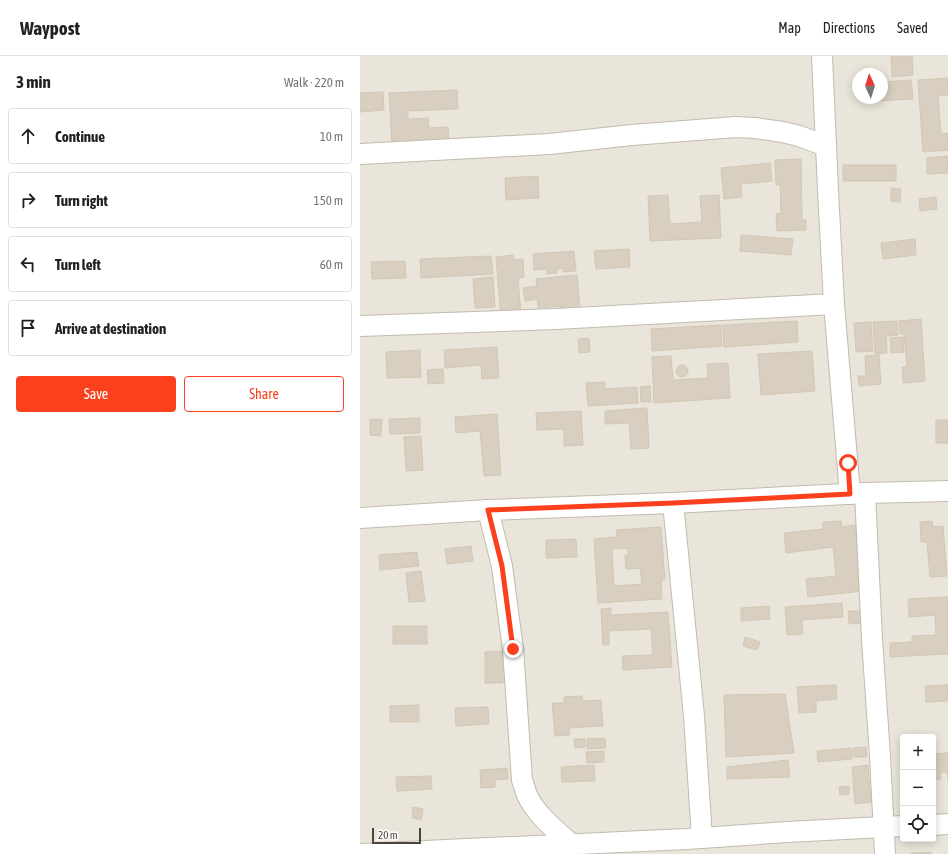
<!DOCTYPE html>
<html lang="en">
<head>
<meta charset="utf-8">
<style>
  :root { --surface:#fff; --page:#f2f2f2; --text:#202124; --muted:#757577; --line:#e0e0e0; --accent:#fc3f1d }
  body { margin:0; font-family:"Asap Condensed",sans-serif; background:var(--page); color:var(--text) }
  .controls { position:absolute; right:12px; bottom:12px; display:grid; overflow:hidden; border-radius:4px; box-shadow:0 2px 10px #0003 }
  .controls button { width:36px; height:36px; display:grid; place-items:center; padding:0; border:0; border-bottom:1px solid var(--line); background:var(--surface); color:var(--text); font:20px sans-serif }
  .compass { position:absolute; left:492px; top:12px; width:36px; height:36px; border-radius:50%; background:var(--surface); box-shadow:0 2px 10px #0003; rotate:356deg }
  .scale { position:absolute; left:12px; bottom:10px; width:49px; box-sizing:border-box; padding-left:4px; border:2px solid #4b4439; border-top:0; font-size:11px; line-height:14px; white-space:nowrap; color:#4b4439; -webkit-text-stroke:3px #fff; paint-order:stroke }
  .stop { position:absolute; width:12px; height:12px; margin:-9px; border:3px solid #fc3f1d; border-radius:50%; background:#fff }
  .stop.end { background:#fc3f1d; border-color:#fff; box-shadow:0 1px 4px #0008 }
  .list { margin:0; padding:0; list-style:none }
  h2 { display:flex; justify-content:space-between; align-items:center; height:52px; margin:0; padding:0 16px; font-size:17px }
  h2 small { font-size:13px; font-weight:400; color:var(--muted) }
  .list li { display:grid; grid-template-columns:26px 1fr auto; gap:12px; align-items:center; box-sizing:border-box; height:56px; margin:0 8px 8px; padding:0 8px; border:1px solid var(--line); border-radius:4px }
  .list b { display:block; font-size:15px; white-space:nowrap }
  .list em { font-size:13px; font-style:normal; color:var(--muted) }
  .actions { display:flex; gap:8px; padding:12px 16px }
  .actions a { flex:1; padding:9px 0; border:1px solid var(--accent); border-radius:4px; text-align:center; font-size:14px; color:var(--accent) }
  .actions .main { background:var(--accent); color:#fff }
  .icon { flex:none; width:22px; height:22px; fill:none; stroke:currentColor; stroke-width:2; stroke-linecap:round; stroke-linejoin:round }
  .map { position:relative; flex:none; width:588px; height:798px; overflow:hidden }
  header { display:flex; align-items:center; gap:24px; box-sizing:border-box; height:56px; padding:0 20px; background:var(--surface); border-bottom:1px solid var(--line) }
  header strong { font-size:19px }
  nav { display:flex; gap:22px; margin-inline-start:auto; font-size:14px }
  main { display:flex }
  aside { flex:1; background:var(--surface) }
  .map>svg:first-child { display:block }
  .residential { fill:#eae5da; fill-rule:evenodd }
  .building { fill:#d8cfc1; stroke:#d3c7b4; fill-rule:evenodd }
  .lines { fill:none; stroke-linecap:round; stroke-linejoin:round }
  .minor-casing { stroke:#c2bbae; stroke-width:22 }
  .minor { stroke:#fff; stroke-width:20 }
  .route { stroke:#fc3f1d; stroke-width:5 }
</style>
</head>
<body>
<header>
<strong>Waypost</strong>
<nav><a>Map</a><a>Directions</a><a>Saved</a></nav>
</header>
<main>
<aside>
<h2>3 min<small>Walk · 220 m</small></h2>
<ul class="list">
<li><svg class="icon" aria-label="ahead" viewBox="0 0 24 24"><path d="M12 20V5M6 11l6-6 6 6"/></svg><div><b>Continue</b></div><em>10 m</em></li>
<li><svg class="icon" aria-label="right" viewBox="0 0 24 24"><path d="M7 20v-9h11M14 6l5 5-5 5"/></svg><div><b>Turn right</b></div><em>150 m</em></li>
<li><svg class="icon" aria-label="left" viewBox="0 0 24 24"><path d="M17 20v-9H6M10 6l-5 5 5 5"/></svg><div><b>Turn left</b></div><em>60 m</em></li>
<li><svg class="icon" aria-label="arrive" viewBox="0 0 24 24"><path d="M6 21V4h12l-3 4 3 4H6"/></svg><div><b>Arrive at destination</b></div></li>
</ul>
<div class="actions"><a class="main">Save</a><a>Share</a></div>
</aside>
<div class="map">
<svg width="588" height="798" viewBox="0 0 588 798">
  <rect width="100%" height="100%" fill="#f6f3ec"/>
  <path class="residential" d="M0,0H588V798H0ZM498,18H522V42H498ZM543,681H573V783H543Z"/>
  <g class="building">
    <polygon points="531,0 552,0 553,19 532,21"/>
    <polygon points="588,22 588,39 578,40 581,78 588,77 588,94 563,96 558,24"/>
    <polygon points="551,24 553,43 516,45 516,42 522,42 522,26"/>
    <polygon points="97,34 98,53 48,55 48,63 68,62 69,72 88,71 89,87 32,89 29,37"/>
    <polygon points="23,36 24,54 0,56 0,37"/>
    <polygon points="588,100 588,117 567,118 567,102"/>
    <polygon points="441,103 442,164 446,164 446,174 417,175 416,158 421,157 420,128 416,129 415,104"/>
    <polygon points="410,107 412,125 381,128 382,141 364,143 361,112"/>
    <rect x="483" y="109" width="53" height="16"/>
    <polygon points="178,120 179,142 146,144 145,122"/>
    <polygon points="531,132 541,133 540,146 531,145"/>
    <polygon points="308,139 310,168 342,166 340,140 359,139 361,182 290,185 288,140"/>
    <polygon points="576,141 577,153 560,155 559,143"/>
    <polygon points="381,179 433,183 431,199 380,195"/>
    <polygon points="555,183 556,199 523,203 521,187"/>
    <polygon points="269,193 270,211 236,213 234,195"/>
    <polygon points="214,195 216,215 203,216 203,212 197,213 197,217 187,218 186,213 174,214 173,198"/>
    <polygon points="153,199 154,204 163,203 164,221 158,222 161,260 141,262 136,201"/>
    <polygon points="131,200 133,218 61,222 60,203"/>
    <polygon points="45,205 46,222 12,223 11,206"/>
    <polygon points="217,219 220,252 201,254 200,250 178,252 177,243 165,245 163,232 177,230 176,223"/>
    <polygon points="133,221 135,251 115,252 113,223"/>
    <polygon points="561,263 565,325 543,327 542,311 547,311 544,278 540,278 539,265"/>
    <polygon points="437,265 438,286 364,291 363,269"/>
    <polygon points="537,265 538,279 526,280 527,297 515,298 513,266"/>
    <polygon points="511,266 513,295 496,296 494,267"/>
    <polygon points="361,269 362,290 292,295 291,273"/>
    <polygon points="543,281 544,296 531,297 530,282"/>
    <polygon points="229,282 230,296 219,297 218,283"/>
    <polygon points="137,291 139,322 122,323 121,309 85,312 84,294"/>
    <polygon points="60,294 61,321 27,322 26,296"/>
    <polygon points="452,295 455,335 401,339 398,298"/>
    <polygon points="519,299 521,328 499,330 498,320 506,320 505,300"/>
    <polygon points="311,300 313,324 348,322 347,308 368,307 370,342 294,347 292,301"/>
    <circle cx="322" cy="315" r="6"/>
    <polygon points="83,313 84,327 68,328 67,314"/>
    <polygon points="245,326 245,333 277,331 278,347 228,350 226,327"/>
    <polygon points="290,330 291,346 281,346 280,331"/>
    <polygon points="287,352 289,392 271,393 269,367 245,368 245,355"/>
    <polygon points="221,355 223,389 204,390 204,373 177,374 176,357"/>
    <polygon points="137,358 141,419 124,420 120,375 96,377 95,361"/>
    <polygon points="60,362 60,377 30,378 29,363"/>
    <polygon points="10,363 22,363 21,380 10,379"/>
    <rect x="576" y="364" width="12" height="23"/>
    <polygon points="61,380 63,414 46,415 44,381"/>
    <polygon points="481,465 482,471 495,469 503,535 448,541 446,523 476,520 473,491 426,497 424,477 463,473 463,466"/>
    <polygon points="572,465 573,471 583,470 587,520 570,521 567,486 561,486 560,466"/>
    <path d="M301,471L305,524H301L302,543L238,547L234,483L257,481L256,474ZM268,492V499H265L266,513L280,512L282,528L254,530L252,493Z"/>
    <polygon points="216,483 217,501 186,502 186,484"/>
    <polygon points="111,490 113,505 87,508 85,493"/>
    <polygon points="57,496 59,510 20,514 19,499"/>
    <polygon points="61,515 65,545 49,546 46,517"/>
    <polygon points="588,541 588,598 530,601 530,587 552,586 552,580 576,579 575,559 549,561 548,543"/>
    <polygon points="482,547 483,561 442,564 443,578 427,579 425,551"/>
    <polygon points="409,550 410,563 381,565 381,552"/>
    <polygon points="251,552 251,559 308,556 312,611 263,614 262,600 293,599 291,573 249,575 249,589 243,589 241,553"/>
    <polygon points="488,555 501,555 501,567 489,568"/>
    <rect x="33" y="570" width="34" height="18"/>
    <polygon points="385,581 400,586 397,594 383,590"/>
    <polygon points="143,595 143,627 125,627 125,596"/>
    <polygon points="476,629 477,643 456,645 456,656 439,657 437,631"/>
    <polygon points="588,629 588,645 566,646 565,630"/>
    <polygon points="425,638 434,697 366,701 364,639"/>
    <polygon points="222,640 223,645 241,644 243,670 209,672 210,679 195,680 192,647 204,647 204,641"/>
    <polygon points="59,649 59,666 30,666 30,650"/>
    <polygon points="128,651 129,668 96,670 95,652"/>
    <polygon points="245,682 246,692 227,693 227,683"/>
    <polygon points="214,683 225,683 225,691 215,692"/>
    <polygon points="506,691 507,701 493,701 493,692"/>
    <polygon points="491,692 492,703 458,706 457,695"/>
    <polygon points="244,695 244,706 227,707 226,696"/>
    <polygon points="588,697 588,724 587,716 580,716 581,723 573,724 573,698"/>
    <polygon points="428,704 430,721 367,723 367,711"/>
    <polygon points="234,709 235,725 202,726 201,711"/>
    <polygon points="508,709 511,746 495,748 492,711"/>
    <polygon points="147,712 148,723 135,724 135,731 121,732 120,714"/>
    <polygon points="71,720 72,733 37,735 36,721"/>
    <polygon points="489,730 489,738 480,739 479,731"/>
    <polygon points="53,751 63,753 61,764 52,762"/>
    <polygon points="571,796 571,798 551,798 551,797"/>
  </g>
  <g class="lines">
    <defs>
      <g id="minor">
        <polyline points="462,0 468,134 474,248 490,438"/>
        <polyline points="0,98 189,88 272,79 376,71 395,72 423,76 439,80 466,90"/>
        <polyline points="0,270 196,263 474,248"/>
        <polyline points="505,437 512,583 520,700 525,798"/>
        <polyline points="313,447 334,660 342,782"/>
        <path d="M128,454L142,510L153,593L162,724C164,729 165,734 167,739C176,759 196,774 211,788"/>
        <polyline points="0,462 128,454 313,447 505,437 588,435"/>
        <polyline points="573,769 588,768"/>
        <polyline points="0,798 327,783 427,776 543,770"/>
      </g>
    </defs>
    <use href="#minor" class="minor-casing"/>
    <use href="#minor" class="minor"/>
  </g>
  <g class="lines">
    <polyline class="route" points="153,593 142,510 128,454 313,447 490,438 488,407"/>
  </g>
</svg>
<div class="controls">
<button>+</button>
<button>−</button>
<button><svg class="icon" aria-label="locate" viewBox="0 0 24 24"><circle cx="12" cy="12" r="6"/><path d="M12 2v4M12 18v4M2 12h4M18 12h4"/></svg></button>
</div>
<svg class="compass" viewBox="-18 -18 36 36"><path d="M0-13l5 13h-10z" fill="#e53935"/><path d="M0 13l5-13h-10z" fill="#757577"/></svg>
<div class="scale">20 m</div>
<div class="stop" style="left:488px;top:407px"></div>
<div class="stop end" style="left:153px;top:593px"></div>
</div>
</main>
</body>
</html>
